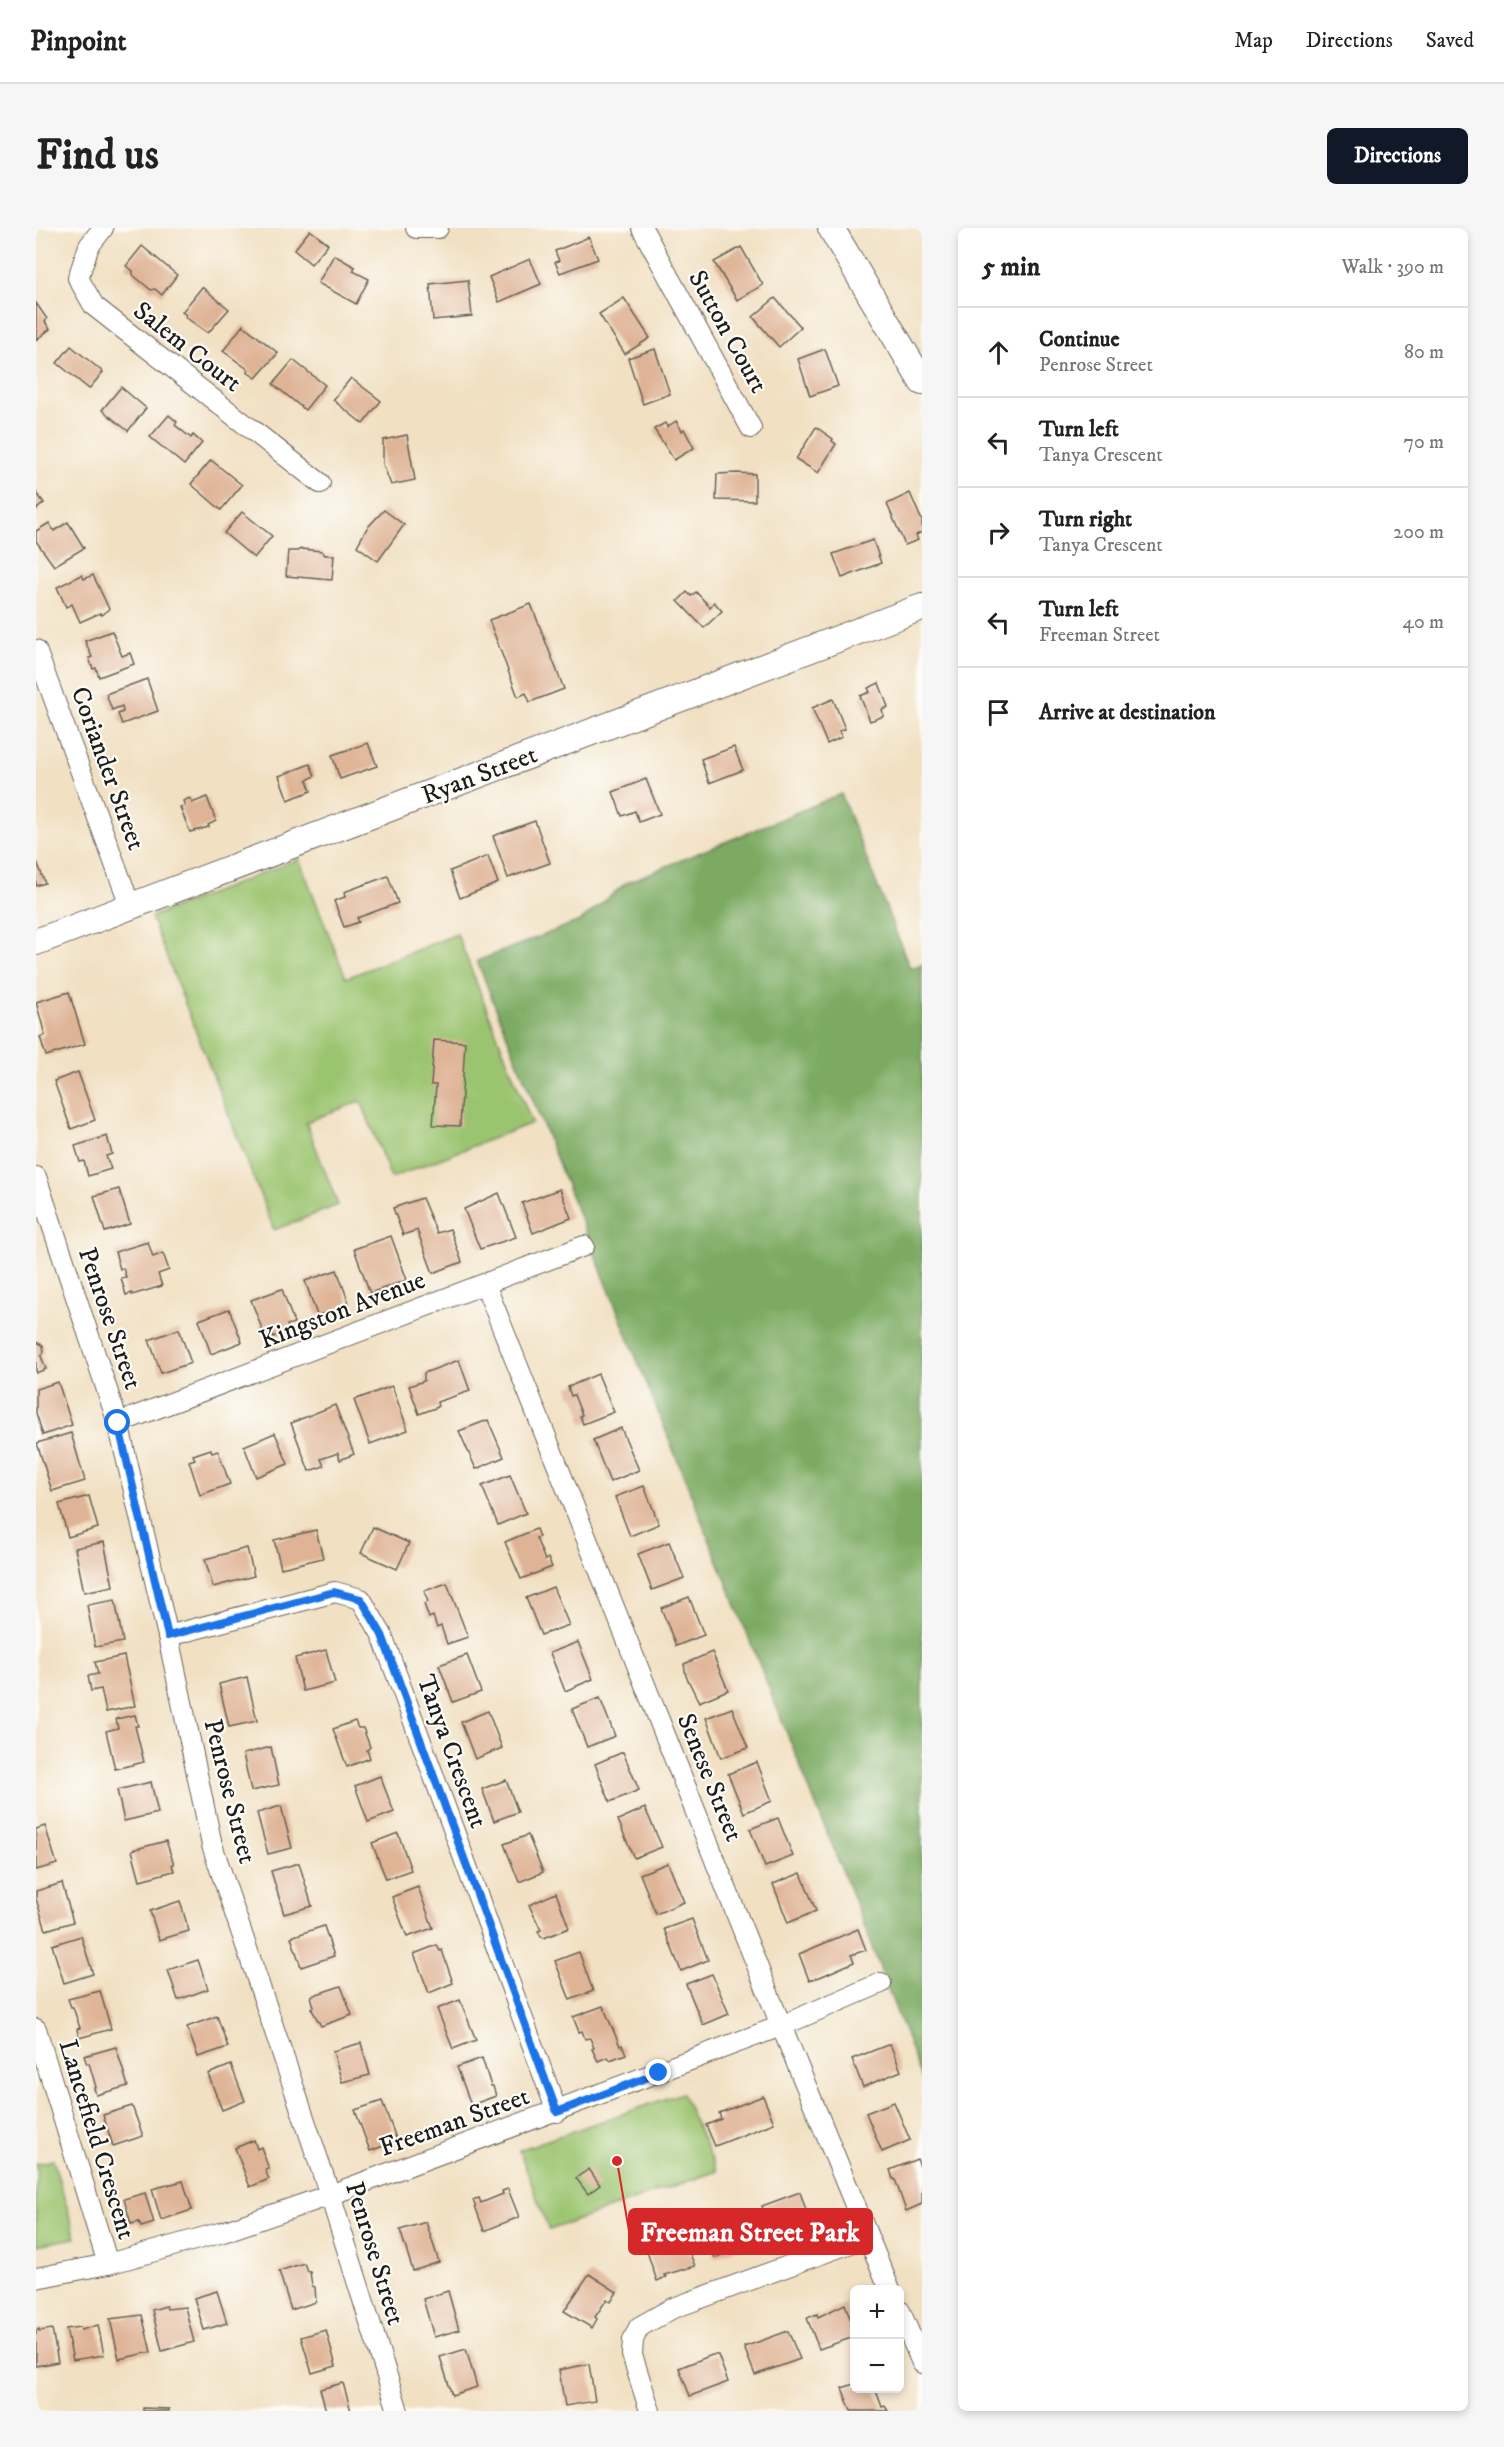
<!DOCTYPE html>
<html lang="en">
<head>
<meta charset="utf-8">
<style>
  :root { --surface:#fff; --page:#f6f6f6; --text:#222; --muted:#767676; --line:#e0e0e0; --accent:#111827 }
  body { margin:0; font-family:"IM FELL DW Pica",serif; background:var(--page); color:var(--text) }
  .controls { position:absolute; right:18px; bottom:18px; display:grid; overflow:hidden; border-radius:9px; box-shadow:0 3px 9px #0003 }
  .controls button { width:54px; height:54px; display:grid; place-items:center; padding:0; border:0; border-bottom:2px solid var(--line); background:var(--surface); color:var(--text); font:30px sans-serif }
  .stop { position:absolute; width:18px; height:18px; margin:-14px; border:4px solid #1a73e8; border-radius:50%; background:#fff }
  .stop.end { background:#1a73e8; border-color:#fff; box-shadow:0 2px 6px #0008 }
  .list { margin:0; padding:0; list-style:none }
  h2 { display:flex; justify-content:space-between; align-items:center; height:78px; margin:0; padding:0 24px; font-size:26px }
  h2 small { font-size:20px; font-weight:400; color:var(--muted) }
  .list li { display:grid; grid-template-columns:39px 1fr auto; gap:18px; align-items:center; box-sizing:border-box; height:90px; padding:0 24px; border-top:2px solid var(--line) }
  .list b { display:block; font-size:22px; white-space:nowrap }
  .list p { margin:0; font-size:20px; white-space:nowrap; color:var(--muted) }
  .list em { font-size:20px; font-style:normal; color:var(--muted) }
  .icon { flex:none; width:33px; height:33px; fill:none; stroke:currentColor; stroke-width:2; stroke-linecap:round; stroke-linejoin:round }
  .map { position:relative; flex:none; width:886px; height:2183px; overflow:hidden; border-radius:9px }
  header { display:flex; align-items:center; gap:36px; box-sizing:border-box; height:84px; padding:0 30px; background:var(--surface); border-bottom:2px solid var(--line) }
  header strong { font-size:28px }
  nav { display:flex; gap:33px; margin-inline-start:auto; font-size:21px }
  .intro { display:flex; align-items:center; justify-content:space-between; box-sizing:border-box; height:144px; padding:0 36px }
  h1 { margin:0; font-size:42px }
  .button { padding:15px 27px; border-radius:9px; background:var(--accent); color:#fff; font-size:21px; font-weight:700 }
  main { display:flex; gap:36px; padding:0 36px }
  aside { flex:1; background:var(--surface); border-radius:9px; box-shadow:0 3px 9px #0003 }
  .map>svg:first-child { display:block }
  .green { fill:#9bc470; stroke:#5c7046; stroke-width:1.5 }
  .forest { fill:#7caa62; stroke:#4c633f; stroke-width:1.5 }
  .building { fill:#dfb395 }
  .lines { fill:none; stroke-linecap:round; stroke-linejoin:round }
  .minor-casing { stroke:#676156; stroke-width:22 }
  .tertiary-casing { stroke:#676156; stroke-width:28 }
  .minor { stroke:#fff; stroke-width:20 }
  .tertiary { stroke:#fff; stroke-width:26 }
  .route { stroke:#1a73e8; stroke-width:8 }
  .labels { text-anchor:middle; stroke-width:4.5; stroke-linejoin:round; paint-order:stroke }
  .street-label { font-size:26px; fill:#1c1c1c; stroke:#fdfcf7 }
  .leader { fill:none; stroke:#d62828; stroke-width:2 }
  .callout-dot { fill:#d62828; stroke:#fdfcf7; stroke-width:2 }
  .callout { fill:#d62828; stroke:#d62828; stroke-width:2 }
  .callout-label { font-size:27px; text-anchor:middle; font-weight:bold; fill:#fff }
</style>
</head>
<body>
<header>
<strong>Pinpoint</strong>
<nav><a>Map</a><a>Directions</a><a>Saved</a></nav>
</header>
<div class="intro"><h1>Find us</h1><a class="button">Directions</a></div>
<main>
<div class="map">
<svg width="886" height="2183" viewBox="0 0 886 2183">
  <rect width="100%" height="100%" fill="#fdfcf7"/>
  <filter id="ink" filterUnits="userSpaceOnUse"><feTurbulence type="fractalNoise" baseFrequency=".0167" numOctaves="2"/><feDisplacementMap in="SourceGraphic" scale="12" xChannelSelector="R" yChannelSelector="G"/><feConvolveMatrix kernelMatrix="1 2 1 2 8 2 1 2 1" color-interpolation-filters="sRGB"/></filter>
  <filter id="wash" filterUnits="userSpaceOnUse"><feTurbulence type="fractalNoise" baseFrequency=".008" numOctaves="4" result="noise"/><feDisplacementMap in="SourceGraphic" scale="24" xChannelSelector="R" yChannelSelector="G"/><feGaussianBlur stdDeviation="1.35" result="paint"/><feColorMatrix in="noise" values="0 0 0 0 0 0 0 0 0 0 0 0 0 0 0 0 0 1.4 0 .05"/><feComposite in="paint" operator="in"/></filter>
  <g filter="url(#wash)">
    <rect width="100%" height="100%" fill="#f1e0c2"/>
    <g class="green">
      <polygon points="263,631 310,750 421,706 496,895 355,950 325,873 270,894 302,977 238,1002 115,689"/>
      <polygon points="646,1865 681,1943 513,2002 483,1922"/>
      <polygon points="17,1932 40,2010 0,2017 0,1936"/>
    </g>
    <polygon class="forest" points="805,566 874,740 886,736 886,1851 822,1682 441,733 546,692 590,655"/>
    <g id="blocks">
      <g class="building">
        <polygon points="274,2 292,16 275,36 258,22"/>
        <polygon points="553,9 562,31 524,45 519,34 523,33 519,23"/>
        <polygon points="106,18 141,47 126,67 119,61 115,62 97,47 97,43 90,38"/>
        <polygon points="705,19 727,57 701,72 678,34"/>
        <polygon points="298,27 319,39 317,43 333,51 320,76 282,55"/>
        <polygon points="494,31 505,56 463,74 453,49"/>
        <polygon points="432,52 436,88 397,92 394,56"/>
        <polygon points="166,59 193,81 172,105 149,89 150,87 146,84"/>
        <polygon points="588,70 614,110 589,126 563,86"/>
        <polygon points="739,70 765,99 743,119 717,89"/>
        <polygon points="0,75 11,91 9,94 14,101 0,112"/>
        <polygon points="207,97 242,125 220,150 211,144 213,142 187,123"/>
        <polygon points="35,118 67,144 53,161 21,135"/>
        <polygon points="619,121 634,166 607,176 592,130"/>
        <polygon points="789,121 802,158 774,168 762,131"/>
        <polygon points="257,132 289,157 269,182 237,156"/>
        <polygon points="315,150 345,173 327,196 297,172"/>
        <polygon points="85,159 110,180 92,203 66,182"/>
        <polygon points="133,187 141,194 139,197 155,210 157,207 166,215 148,237 114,209"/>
        <polygon points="640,193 646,203 648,201 658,220 638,232 618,201 629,195 631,199"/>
        <polygon points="780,199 797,211 796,213 800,216 782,245 760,231"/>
        <polygon points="371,207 379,252 355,257 347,236 347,212"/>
        <polygon points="175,232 206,257 185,282 155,256"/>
        <polygon points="701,245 719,246 719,273 680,272 681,246"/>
        <polygon points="0,264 8,275 0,282"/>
        <polygon points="874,265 886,293 886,304 880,307 882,312 869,317 851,276"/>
        <polygon points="348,282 368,297 342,333 321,318 331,300"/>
        <polygon points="206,284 236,308 218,330 188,305"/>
        <polygon points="32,294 48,320 18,338 0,313 0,303 13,295 18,303"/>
        <polygon points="837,312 845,335 806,350 797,326"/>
        <polygon points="265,321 286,323 289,327 298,327 296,352 250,348 252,323 261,323"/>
        <polygon points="46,347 48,351 57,347 73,381 65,387 64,385 44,394 36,376 30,379 21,359"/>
        <polygon points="651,364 655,368 660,364 674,379 678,374 686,383 668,400 642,373"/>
        <polygon points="495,376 528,461 494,474 490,465 482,469 453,392"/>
        <polygon points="76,403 86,428 94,425 98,436 63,449 60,440 57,441 53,430 56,429 49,413"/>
        <polygon points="111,451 122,483 86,496 82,486 87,484 86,478 76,482 70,466"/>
        <polygon points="843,455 852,479 846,482 848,488 834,493 824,468 834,464 832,460"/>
        <polygon points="797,471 809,501 803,503 806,509 791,516 776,480"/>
        <polygon points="332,515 341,538 304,551 296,527"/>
        <polygon points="698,519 707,542 673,555 665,531"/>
        <polygon points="274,536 279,548 271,552 275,563 252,572 243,548"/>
        <polygon points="610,551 624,586 603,594 599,583 586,588 577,564"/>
        <polygon points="171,569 180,593 172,597 173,599 154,604 144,579 149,578 147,573 154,570 156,575"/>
        <polygon points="499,593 514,635 472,650 457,608"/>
        <polygon points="452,628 462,655 424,670 414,643"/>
        <polygon points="0,631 9,655 0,658"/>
        <polygon points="352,648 362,675 321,690 323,694 308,699 298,673 309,669 308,664"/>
        <polygon points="33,764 49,816 10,828 4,809 9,807 0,774"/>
        <polygon points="398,812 429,814 424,898 397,897 400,857 395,857"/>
        <polygon points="42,844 59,892 35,901 18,853"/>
        <polygon points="71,908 76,926 70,928 75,941 52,948 48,933 44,934 39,918"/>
        <polygon points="83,961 94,996 69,1004 58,968"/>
        <polygon points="524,961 535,990 497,1005 486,975"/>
        <polygon points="463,965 480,1009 444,1021 428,981"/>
        <polygon points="386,970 401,1005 414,1001 426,1034 397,1045 381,1002 367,1007 357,980"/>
        <polygon points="355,1008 371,1052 334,1065 318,1021"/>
        <polygon points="112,1014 117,1029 127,1025 133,1042 122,1046 126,1058 96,1067 96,1065 90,1067 85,1050 90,1049 87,1040 84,1041 79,1024"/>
        <polygon points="301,1042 313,1075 303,1078 304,1081 281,1087 269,1053"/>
        <polygon points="246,1061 258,1095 251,1097 253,1103 237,1109 235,1103 228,1106 215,1072"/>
        <polygon points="193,1081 206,1114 175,1126 163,1092"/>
        <polygon points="143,1101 155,1135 125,1145 113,1112"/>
        <polygon points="0,1114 7,1117 8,1124 5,1128 10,1141 0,1145"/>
        <polygon points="423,1132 434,1163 401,1174 402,1179 383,1186 373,1158 388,1153 388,1145"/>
        <polygon points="562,1146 578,1184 547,1196 544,1188 546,1187 538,1167 535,1168 532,1159"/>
        <polygon points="22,1154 36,1197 7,1207 0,1185 0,1161"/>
        <polygon points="356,1158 372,1202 334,1216 318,1172"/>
        <polygon points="299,1177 318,1226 304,1232 302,1225 285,1231 288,1238 273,1243 255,1195"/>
        <polygon points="452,1192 468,1229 440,1241 423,1203"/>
        <polygon points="585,1200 603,1242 574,1254 557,1212"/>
        <polygon points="35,1205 49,1253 16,1263 1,1215"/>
        <polygon points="239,1205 252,1236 220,1249 208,1218"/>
        <polygon points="175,1221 176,1225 182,1223 194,1256 164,1267 153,1233 159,1231 157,1227"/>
        <polygon points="474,1247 490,1285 462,1297 446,1258"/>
        <polygon points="608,1258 623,1296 594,1308 579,1269"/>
        <polygon points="53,1268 62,1300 32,1309 23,1276"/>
        <polygon points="337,1299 373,1315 361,1341 325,1325"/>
        <polygon points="500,1301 503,1309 500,1310 509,1332 512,1330 516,1339 485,1351 469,1314"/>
        <polygon points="280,1302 287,1330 245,1340 238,1312"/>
        <polygon points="68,1314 77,1358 48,1364 39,1320"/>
        <polygon points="633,1314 648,1350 616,1362 602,1326"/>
        <polygon points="211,1320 218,1348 177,1359 169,1331"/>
        <polygon points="411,1355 432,1409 411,1416 405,1398 401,1400 397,1388 393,1390 388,1376 392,1374 388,1363"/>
        <polygon points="517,1359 533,1397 505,1407 490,1370"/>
        <polygon points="653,1369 668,1407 640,1418 625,1380"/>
        <polygon points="79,1372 87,1414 59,1419 51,1377"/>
        <polygon points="542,1414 557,1451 529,1463 514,1425"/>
        <polygon points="290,1422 299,1455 267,1463 259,1430"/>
        <polygon points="676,1424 692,1462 663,1474 650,1448 648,1436"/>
        <polygon points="431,1427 445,1464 417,1474 403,1437"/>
        <polygon points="88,1428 99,1478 70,1484 65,1461 55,1463 52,1448 62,1446 59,1434"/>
        <polygon points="211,1449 221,1493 193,1499 183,1456"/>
        <polygon points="564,1470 579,1508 551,1519 536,1481"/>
        <polygon points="696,1480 712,1520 685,1530 670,1490"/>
        <polygon points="452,1483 466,1520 439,1531 425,1494"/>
        <polygon points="99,1487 102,1498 99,1498 108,1534 79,1541 70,1503 82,1500 80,1491"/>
        <polygon points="319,1493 322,1500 327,1500 334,1519 331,1522 334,1530 311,1539 297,1501"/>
        <polygon points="235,1519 243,1557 215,1563 207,1526"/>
        <polygon points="587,1524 603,1562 574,1574 559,1536"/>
        <polygon points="721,1534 736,1573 708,1585 692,1546"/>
        <polygon points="344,1548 358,1584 332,1594 319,1558"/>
        <polygon points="470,1552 482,1584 458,1593 446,1561"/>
        <polygon points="115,1554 122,1585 88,1593 81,1562"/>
        <polygon points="245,1578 256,1620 232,1626 221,1585"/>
        <polygon points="609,1580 626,1619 598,1630 582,1592"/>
        <polygon points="742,1590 757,1628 729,1639 714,1601"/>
        <polygon points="9,1598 21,1636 0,1642 0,1601"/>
        <polygon points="362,1605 375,1642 350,1651 336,1615"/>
        <polygon points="492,1607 507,1644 483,1654 468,1616"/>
        <polygon points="130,1613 138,1636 136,1636 138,1643 104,1652 96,1622"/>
        <polygon points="263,1635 276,1678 248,1686 235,1643"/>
        <polygon points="632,1635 648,1674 620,1686 604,1646"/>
        <polygon points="765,1645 780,1683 752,1695 737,1656"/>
        <polygon points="26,1655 37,1694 10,1702 0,1671 0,1663"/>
        <polygon points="382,1659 397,1700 371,1709 356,1669"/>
        <polygon points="520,1665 533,1700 508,1710 505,1709 502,1703 505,1702 493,1677"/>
        <polygon points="144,1673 153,1703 123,1712 114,1683"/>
        <polygon points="656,1691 672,1732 645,1743 628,1701"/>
        <polygon points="288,1698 298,1728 265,1739 255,1709"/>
        <polygon points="822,1701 830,1722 815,1727 818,1734 784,1749 773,1752 763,1726"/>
        <polygon points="45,1708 57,1746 28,1755 16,1717"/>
        <polygon points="401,1717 404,1723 406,1722 417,1755 393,1765 378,1726"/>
        <polygon points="543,1724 557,1763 534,1772 519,1733"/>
        <polygon points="162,1732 172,1761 142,1772 132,1742"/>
        <polygon points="676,1746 693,1786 667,1797 650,1756"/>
        <polygon points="305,1758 316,1787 285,1798 275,1780 278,1779 275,1768"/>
        <polygon points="64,1763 75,1801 43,1810 41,1801 44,1800 37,1779 35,1779 32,1771"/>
        <polygon points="424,1772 440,1812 417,1821 401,1781"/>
        <polygon points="567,1778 584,1818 586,1817 590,1826 574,1832 572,1829 562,1833 556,1821 558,1820 554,1810 549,1811 546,1803 543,1804 537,1789"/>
        <polygon points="181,1788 192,1819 162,1829 151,1799"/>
        <polygon points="325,1815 334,1847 306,1854 297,1823"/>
        <polygon points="854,1816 865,1843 827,1859 816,1831"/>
        <polygon points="80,1819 92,1858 60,1867 58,1860 60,1859 53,1835 51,1836 48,1828"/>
        <polygon points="446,1830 455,1858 457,1858 460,1868 435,1877 421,1839"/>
        <polygon points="195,1837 209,1873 186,1882 172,1846"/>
        <polygon points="727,1868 738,1895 679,1918 670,1897 685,1891 683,1885"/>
        <polygon points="346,1873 361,1913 334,1923 319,1882"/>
        <polygon points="858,1874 874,1912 846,1924 830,1885"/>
        <polygon points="96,1878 107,1908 77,1918 67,1887"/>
        <polygon points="218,1912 221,1921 225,1919 233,1941 229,1942 233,1951 214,1959 199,1920"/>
        <polygon points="881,1931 886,1943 886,1976 870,1983 859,1951 857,1951 854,1942"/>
        <polygon points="553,1941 564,1957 552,1966 540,1950"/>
        <polygon points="147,1953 156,1982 125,1992 116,1961"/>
        <polygon points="472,1961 483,1989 448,2003 437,1972 443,1970 445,1975 467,1966 466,1963"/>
        <polygon points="764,1964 775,1997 766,2000 765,1997 744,2004 745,2007 736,2011 726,1978"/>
        <polygon points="109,1965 118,1995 105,1999 103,1994 95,1996 88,1971"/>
        <polygon points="707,1988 716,2017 709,2020 708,2017 679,2030 668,2002"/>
        <polygon points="390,1994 403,2034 377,2043 364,2002"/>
        <polygon points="643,1999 659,2038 628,2047 630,2049 621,2053 607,2012 617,2008 620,2017 636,2012 633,2002"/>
        <polygon points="268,2035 271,2043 274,2044 276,2058 279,2059 280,2074 255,2082 243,2043"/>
        <polygon points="553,2046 581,2064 575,2074 571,2071 559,2089 561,2091 556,2100 528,2083"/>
        <polygon points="181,2063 191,2095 168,2102 158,2070"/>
        <polygon points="412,2063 423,2102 398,2109 387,2071"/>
        <polygon points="809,2076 818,2101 818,2109 783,2121 771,2090 781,2086 782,2089"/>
        <polygon points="130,2078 131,2081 149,2079 158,2114 126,2123 116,2082"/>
        <polygon points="106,2087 115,2124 83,2131 74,2091"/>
        <polygon points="62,2097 68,2127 37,2132 30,2101 44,2099 45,2102"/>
        <polygon points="3,2101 3,2103 16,2101 22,2134 0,2138 0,2102"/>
        <polygon points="290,2102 300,2138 276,2145 265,2109"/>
        <polygon points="752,2103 764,2131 719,2147 708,2119"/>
        <polygon points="430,2121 441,2159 416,2167 404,2129"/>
        <polygon points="676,2127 682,2127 692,2154 654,2168 643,2140"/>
        <polygon points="553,2136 559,2173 529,2178 523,2142"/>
        <polygon points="307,2155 315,2183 290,2183 284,2161"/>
        <polygon points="818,2156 818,2160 839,2160 846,2179 849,2178 852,2183 815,2183 806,2160"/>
        <polygon points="107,2180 133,2181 133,2183 107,2183"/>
      </g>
    </g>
  </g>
  <g filter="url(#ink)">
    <use href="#blocks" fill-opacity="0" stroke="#676156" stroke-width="1.5"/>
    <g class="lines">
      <defs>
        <g id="minor">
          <polyline points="67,0 53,18 42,50 58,78 284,255"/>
          <polyline points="380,0 402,0"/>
          <polyline points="606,0 715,200"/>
          <polyline points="0,422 94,677"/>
          <polyline points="0,949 82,1195 132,1408 176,1617 294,1967 362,2183"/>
          <polyline points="449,1056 738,1780 854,2062"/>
          <polyline points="82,1195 548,1018"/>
          <polyline points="132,1408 299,1364 325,1371 346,1407 521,1884"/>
          <polyline points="0,1801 72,2036"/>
          <polyline points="0,2050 72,2036 187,2004 294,1967 745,1798 845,1755"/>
          <polyline points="864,2083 886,2135"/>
          <polyline points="614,2183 596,2127 597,2112 603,2099 635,2081 831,2009"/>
        </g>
        <g id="tertiary">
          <polyline points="795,0 886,154"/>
          <polyline points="0,714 886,379"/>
        </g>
      </defs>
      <use href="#minor" class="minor-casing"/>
      <use href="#tertiary" class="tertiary-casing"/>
      <use href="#minor" class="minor"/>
      <use href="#tertiary" class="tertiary"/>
    </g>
  </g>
  <g class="lines" filter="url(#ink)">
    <polyline class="route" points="82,1195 132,1408 298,1364 325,1371 346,1407 521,1884 623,1845"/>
  </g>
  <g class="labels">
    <g class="street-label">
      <text transform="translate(693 103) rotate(61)" y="9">Sutton Court</text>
      <text transform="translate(152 118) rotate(38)" y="9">Salem Court</text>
      <text transform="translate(73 540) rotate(70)" y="9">Coriander Street</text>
      <text transform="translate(443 546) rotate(-21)" y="9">Ryan Street</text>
      <text transform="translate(306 1081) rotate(-21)" y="9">Kingston Avenue</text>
      <text transform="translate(75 1090) rotate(71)" y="9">Penrose Street</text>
      <text transform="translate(417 1523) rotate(70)" y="9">Tanya Crescent</text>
      <text transform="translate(675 1549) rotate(68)" y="9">Senese Street</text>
      <text transform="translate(195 1563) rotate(76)" y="9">Penrose Street</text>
      <text transform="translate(418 1893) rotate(-20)" y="9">Freeman Street</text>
      <text transform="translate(62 1911) rotate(73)" y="9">Lancefield Crescent</text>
      <text transform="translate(340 2025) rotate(73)" y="9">Penrose Street</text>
    </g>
  </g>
  <path class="leader" d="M581 1933L593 2003"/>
  <circle class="callout-dot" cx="581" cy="1933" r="6"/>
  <rect class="callout" x="593" y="1981" width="243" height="45" rx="6"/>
  <g class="callout-label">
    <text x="714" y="2013">Freeman Street Park</text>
  </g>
</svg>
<div class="controls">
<button>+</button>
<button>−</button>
</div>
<div class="stop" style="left:82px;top:1195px"></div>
<div class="stop end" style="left:623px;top:1845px"></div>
</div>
<aside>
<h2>5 min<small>Walk · 390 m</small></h2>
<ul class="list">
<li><svg class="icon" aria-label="ahead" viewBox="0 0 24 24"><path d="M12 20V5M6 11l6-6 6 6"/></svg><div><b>Continue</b><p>Penrose Street</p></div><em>80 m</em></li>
<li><svg class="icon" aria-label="left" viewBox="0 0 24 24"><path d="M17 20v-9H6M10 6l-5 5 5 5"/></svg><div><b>Turn left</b><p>Tanya Crescent</p></div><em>70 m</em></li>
<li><svg class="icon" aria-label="right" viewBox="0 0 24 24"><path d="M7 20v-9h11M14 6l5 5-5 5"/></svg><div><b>Turn right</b><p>Tanya Crescent</p></div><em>200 m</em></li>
<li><svg class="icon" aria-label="left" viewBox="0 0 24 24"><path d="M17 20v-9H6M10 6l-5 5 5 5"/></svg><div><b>Turn left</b><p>Freeman Street</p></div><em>40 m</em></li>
<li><svg class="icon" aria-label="arrive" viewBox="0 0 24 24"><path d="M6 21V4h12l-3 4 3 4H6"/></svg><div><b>Arrive at destination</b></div></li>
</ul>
</aside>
</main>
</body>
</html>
